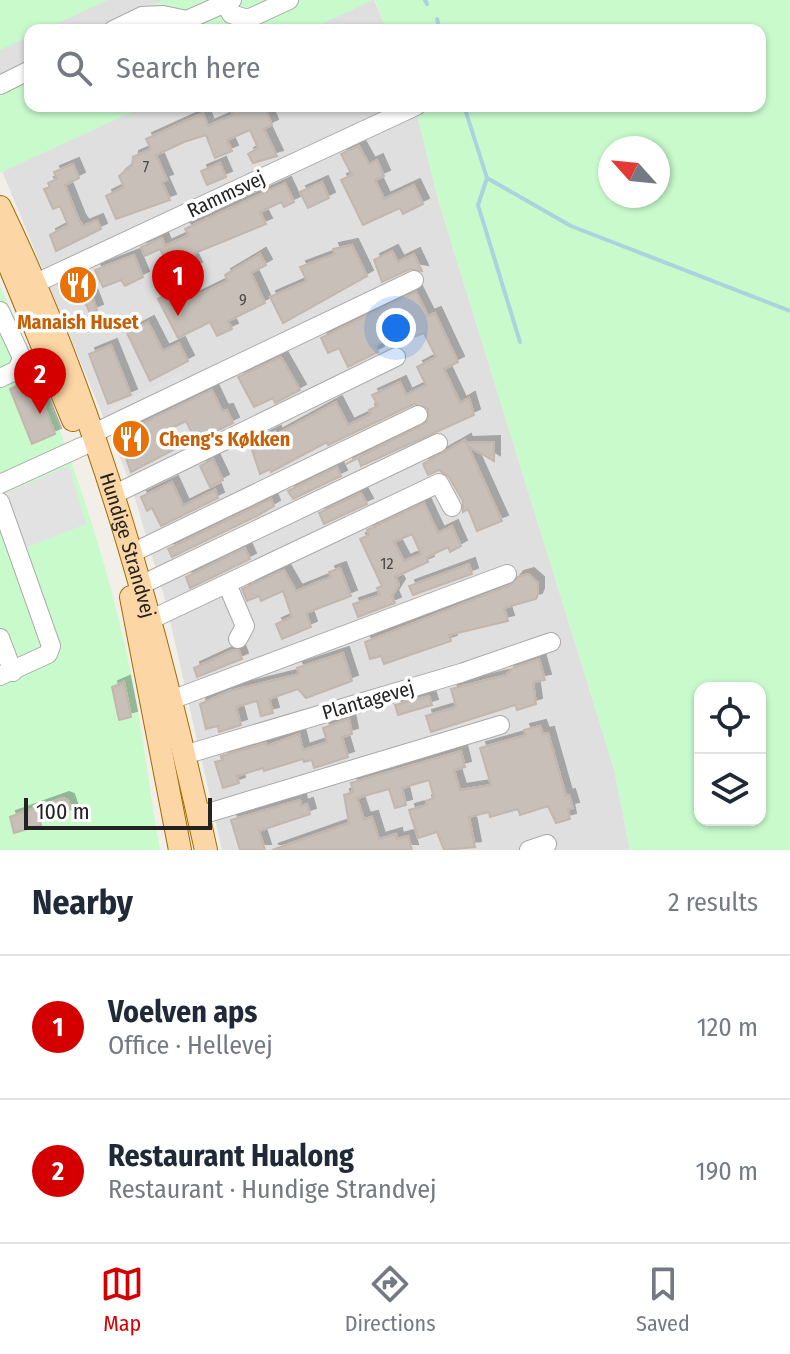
<!DOCTYPE html>
<html lang="en">
<head>
<meta charset="utf-8">
<style>
  :root { --surface:#fff; --page:#f2f2f3; --text:#1f2937; --muted:#747a83; --line:#e0e1e3; --accent:#d40000 }
  body { margin:0; font-family:"Fira Sans Condensed",sans-serif; background:var(--page); color:var(--text) }
  .controls { position:absolute; right:24px; bottom:24px; display:grid; overflow:hidden; border-radius:16px; box-shadow:0 2px 6px #0004 }
  .controls button { width:72px; height:72px; display:grid; place-items:center; padding:0; border:0; border-bottom:2px solid var(--line); background:var(--surface); color:var(--text); font:40px sans-serif }
  .compass { position:absolute; left:598px; top:136px; width:72px; height:72px; border-radius:50%; background:var(--surface); box-shadow:0 2px 6px #0004; rotate:297deg }
  .scale { position:absolute; left:24px; bottom:20px; width:188px; box-sizing:border-box; padding-left:8px; border:4px solid #222; border-top:0; font-size:22px; line-height:28px; white-space:nowrap; color:#222; -webkit-text-stroke:6px #fff; paint-order:stroke }
  .you { position:absolute; left:396px; top:328px; width:28px; height:28px; margin:-20px; border:6px solid #fff; border-radius:50%; background:#1a73e8; box-shadow:0 0 0 12px #1a73e833 }
  .badge { display:grid; place-items:center; width:52px; height:52px; border-radius:50%; background:var(--accent); color:#fff; font-size:26px; font-weight:700 }
  .pin { position:absolute; translate:-50% -66px; filter:drop-shadow(0 2px 4px #0008) }
  .pin::after { content:''; position:absolute; top:42px; width:28px; height:24px; background:inherit; clip-path:polygon(0 0,100% 0,50% 100%) }
  .list { margin:0; padding:0; list-style:none }
  h2 { display:flex; justify-content:space-between; align-items:center; height:104px; margin:0; padding:0 32px; font-size:34px }
  h2 small { font-size:26px; font-weight:400; color:var(--muted) }
  .list li { display:grid; grid-template-columns:52px 1fr auto; gap:24px; align-items:center; box-sizing:border-box; height:144px; padding:0 32px; border-top:2px solid var(--line) }
  .list b { display:block; font-size:30px; white-space:nowrap }
  .list p { margin:0; font-size:26px; white-space:nowrap; color:var(--muted) }
  .list em { font-size:26px; font-style:normal; color:var(--muted) }
  .icon { flex:none; width:44px; height:44px; fill:none; stroke:currentColor; stroke-width:2; stroke-linecap:round; stroke-linejoin:round }
  .map { position:relative; flex:none; width:790px; height:850px; overflow:hidden }
  .search { position:absolute; background:var(--surface); box-shadow:0 2px 6px #0004; left:24px; right:24px; top:24px; height:88px; display:flex; align-items:center; gap:20px; box-sizing:border-box; padding:0 28px; border-radius:16px; color:var(--muted); font-size:30px }
  .sheet { height:392px; background:var(--surface) }
  nav { display:flex; justify-content:space-around; align-items:center; box-sizing:border-box; height:112px; border-top:2px solid var(--line); background:var(--surface); font-size:22px; color:var(--muted) }
  nav a { display:grid; justify-items:center; gap:4px }
  nav .on { color:var(--accent) }
  .map>svg:first-child { display:block }
  .residential { fill:#e0dfdf }
  .park { fill:#c8facc; fill-rule:evenodd }
  .parking { fill:#e2e2e2 }
  .lines { fill:none; stroke-linecap:round; stroke-linejoin:round }
  .stream { stroke:#aad3df; stroke-width:4 }
  .building { fill:#c7bfb8; stroke:#c4b6ab; stroke-width:2; fill-rule:evenodd; filter:url(#shadow) }
  .minor-casing { stroke:#a9a9a9; stroke-width:20 }
  .major-casing { stroke:#a06b00; stroke-width:24 }
  .minor { stroke:#fff; stroke-width:18 }
  .major { stroke:#fcd6a4; stroke-width:22 }
  .labels { text-anchor:middle; stroke-width:7; stroke-linejoin:round; paint-order:stroke }
  .number-label { font-size:16px; fill:#4b4948 }
  .street-label { font-size:20px; fill:#222; stroke:#fff }
  .food-label { font-size:20px; font-weight:bold; fill:#c56008; stroke:#fff }
</style>
</head>
<body>
<div class="map">
<svg width="790" height="850" viewBox="0 0 790 850">
  <defs>
    <filter id="shadow"><feDropShadow dx="6" dy="-6" stdDeviation="0" flood-color="#0004"/></filter>
  </defs>
  <rect width="100%" height="100%" fill="#f2efe9"/>
  <polygon class="residential" points="0,0 374,0 387,30 30,30 30,106 415,106 439,203 614,769 630,850 222,850 166,603 130,482 0,166"/>
  <g class="park">
    <polygon points="0,0 108,0 43,30 30,30 30,36 0,50"/>
    <polygon points="163,0 373,0 309,30 98,30"/>
    <path d="M375,0H790V850H630L614,769L439,203L415,106H760V30H387ZM610,148H658V196H610ZM700,688H760V820H700Z"/>
    <polygon points="30,61 30,106 145,106 0,173 0,75"/>
    <path d="M0,286C55,406 101,534 129,664C142,725 149,788 160,850H0Z"/>
  </g>
  <g class="parking">
    <polygon points="182,372 187,382 112,419 107,409"/>
    <polygon points="69,466 86,524 25,548 4,494"/>
  </g>
  <g class="lines">
    <g class="stream">
      <polyline points="425,0 427,4"/>
      <polyline points="437,19 440,30"/>
      <polyline points="464,106 487,178 571,226 790,311"/>
      <polyline points="487,178 478,205 520,342"/>
    </g>
  </g>
  <g class="building">
    <polygon points="229,106 264,106 272,125 264,129 277,156 253,163 248,154 258,148 250,130 227,140 232,151 215,158 206,135 184,142 156,155 167,180 162,182 170,200 116,219 106,196 124,187 119,176 132,165 133,157 151,149 146,139 203,113 208,126 233,115"/>
    <polygon points="359,146 369,164 377,160 384,176 375,180 384,199 414,185 423,204 403,214 400,208 363,225 341,180 352,175 341,154"/>
    <polygon points="220,163 226,177 207,185 201,171"/>
    <polygon points="73,164 79,178 65,185 79,220 83,226 97,220 101,229 56,251 50,235 68,225 60,206 53,209 44,189 50,187 48,183 57,179 54,172"/>
    <polygon points="322,182 329,198 308,208 300,192"/>
    <polygon points="285,183 294,202 284,207 281,202 260,212 266,224 190,255 196,268 180,275 173,260 167,263 160,249 145,256 141,247 162,238 165,246 189,235 185,229"/>
    <polygon points="352,245 367,276 283,323 270,297 307,281 300,267 335,254 333,249"/>
    <polygon points="392,251 398,262 414,254 422,271 410,269 382,282 374,260"/>
    <polygon points="260,254 266,265 251,273 265,303 228,321 232,329 217,336 210,322 178,338 158,299 181,286 188,299 195,297 228,281 225,275"/>
    <polygon points="134,255 143,277 125,286 121,280 103,287 95,270"/>
    <polygon points="84,276 97,310 90,313 81,293 73,296 67,283"/>
    <polygon points="416,292 428,316 435,313 458,362 444,369 460,403 469,398 474,415 361,466 358,458 346,464 427,422 428,409 414,404 328,445 327,442 271,472 270,469 260,474 250,444 275,432 276,435 336,402 348,425 371,414 369,410 378,406 372,395 400,382 406,395 426,385 417,367 436,357 424,333 402,341 399,334 375,345 378,352 348,367 339,348 328,353 321,338"/>
    <polygon points="148,322 163,351 179,343 188,361 150,381 127,333"/>
    <polygon points="111,345 131,395 108,404 89,354"/>
    <polygon points="281,357 300,390 275,403 273,398 254,407 238,377"/>
    <polygon points="33,379 55,434 32,444 10,389"/>
    <polygon points="212,390 222,411 227,410 233,423 196,441 186,421 164,432 173,450 131,472 118,435"/>
    <polygon points="465,440 466,443 494,442 494,461 468,446 502,521 477,531 468,509 463,512 463,501 449,477 439,470 428,475 423,464"/>
    <polygon points="213,459 223,480 210,487 200,466"/>
    <polygon points="337,467 341,476 293,499 288,491"/>
    <polygon points="172,482 183,506 215,490 218,498 161,526 152,508 147,511 141,497"/>
    <polygon points="361,493 367,504 324,524 319,513"/>
    <polygon points="271,499 274,506 257,516 172,557 168,549"/>
    <path d="M424,503L438,533L452,526L461,546L450,552L448,547L427,557L428,562L395,577L399,585L392,596L395,603L358,617L353,604L380,595L377,588L382,586L360,539L369,535L367,530ZM412,534L421,554L404,561L394,542Z"/>
    <polygon points="245,548 250,559 190,588 186,577"/>
    <polygon points="469,564 472,574 413,595 409,586"/>
    <polygon points="340,568 351,596 306,613 311,627 282,639 276,624 292,617 283,591 261,601 259,596 247,601 242,589 284,570 296,591 331,577 329,572"/>
    <polygon points="528,574 538,583 538,594 536,599 504,608 508,621 449,635 451,641 384,664 381,656 370,659 365,642 511,585 518,577"/>
    <polygon points="233,650 239,651 242,659 197,677 194,668"/>
    <polygon points="343,653 352,681 306,698 298,689 269,699 273,713 261,716 257,701 236,707 241,725 219,732 218,726 206,729 200,704 230,691 299,674 297,668"/>
    <polygon points="539,659 545,680 533,682 536,704 517,710 515,705 431,732 426,716 456,707 451,689 506,675 513,668"/>
    <polygon points="124,682 131,717 119,720 112,687"/>
    <polygon points="429,696 432,705 398,715 395,705"/>
    <polygon points="349,719 352,734 342,737 348,757 314,768 312,760 304,762 303,759 264,771 263,768 237,776 239,783 223,788 215,762 223,760 222,756 266,743 267,746 299,734 303,750 327,742 323,728"/>
    <polygon points="540,726 543,734 548,733 566,796 569,795 573,808 568,809 570,819 556,823 548,806 520,815 518,809 490,817 489,812 469,817 475,847 444,850 437,832 418,838 409,810 427,805 426,801 434,798 429,780 402,788 406,805 395,808 389,789 357,798 364,819 372,817 379,839 396,834 397,839 408,836 412,850 272,850 349,823 344,795 353,792 351,783 461,751 465,767 454,770 460,790 491,785 480,748 526,735 524,730"/>
    <polygon points="63,798 68,800 71,809 39,817 41,825 14,833 10,817"/>
    <polygon points="300,800 301,806 307,804 310,814 259,831 265,850 240,850 231,820"/>
  </g>
  <g class="lines">
    <defs>
      <g id="minor">
        <polyline points="225,3 231,14 248,19 289,0"/>
        <polyline points="113,30 142,16 163,15 187,20 232,0"/>
        <polyline points="0,85 30,70"/>
        <polyline points="36,283 416,106"/>
        <polyline points="0,311 22,358 17,370 0,378"/>
        <polyline points="94,433 414,280"/>
        <polyline points="0,484 83,446"/>
        <polyline points="115,494 396,357"/>
        <polyline points="0,502 51,646 48,654 0,676"/>
        <polyline points="134,552 418,415"/>
        <polyline points="143,584 438,443"/>
        <polyline points="227,584 245,626 238,639"/>
        <polyline points="152,619 439,483 452,507"/>
        <polyline points="0,638 13,672"/>
        <polyline points="171,700 507,574"/>
        <polyline points="184,755 461,673 551,642"/>
        <polyline points="198,816 500,725"/>
        <polyline points="529,850 547,844"/>
      </g>
      <g id="major">
        <path id="s1" d="M0,207C99,412 157,629 206,850"/>
        <polyline points="0,243 73,420"/>
        <polyline points="131,597 180,850"/>
      </g>
    </defs>
    <use href="#minor" class="minor-casing"/>
    <use href="#major" class="major-casing"/>
    <use href="#minor" class="minor"/>
    <use href="#major" class="major"/>
  </g>
  <defs>
    <symbol id="restaurant-disc" viewBox="-11 -11 22 22"><circle r="9.5" fill="#e8710a" stroke="#fff"/><path d="M-5-6h1v4h1v-4h1v4h1v-4h1v5L-1.5 .5V6h-2V.5L-5-1ZM5-6V6H3V1.5H1.5Q1.5-4 5-6Z" fill="#fff"/></symbol>
  </defs>
  <g fill-rule="evenodd">
    <use href="#restaurant-disc" x="56" y="263" width="44" height="44"/>
    <use href="#restaurant-disc" x="109" y="417" width="44" height="44"/>
  </g>
  <g class="labels">
    <g class="number-label">
      <text x="146" y="172">7</text>
      <text x="243" y="305">9</text>
      <text x="387" y="569">12</text>
    </g>
    <g class="street-label">
      <text transform="translate(226 194) rotate(-25)" y="7">Rammsvej</text>
      <text dy="7" stroke="none"><textPath href="#s1" startOffset="362">Hundige Strandvej</textPath></text>
      <text transform="translate(368 700) rotate(-16)" y="7">Plantagevej</text>
    </g>
    <g class="food-label">
      <text x="78" y="329">Manaish Huset</text>
      <text x="159" y="446" text-anchor="start">Cheng's Køkken</text>
    </g>
  </g>
</svg>
<div class="controls">
<button><svg class="icon" aria-label="locate" viewBox="0 0 24 24"><circle cx="12" cy="12" r="6"/><path d="M12 2v4M12 18v4M2 12h4M18 12h4"/></svg></button>
<button><svg class="icon" aria-label="layers" viewBox="0 0 24 24"><path d="M12 4l9 5-9 5-9-5zM3 14l9 5 9-5"/></svg></button>
</div>
<svg class="compass" viewBox="-18 -18 36 36"><path d="M0-13l5 13h-10z" fill="#e53935"/><path d="M0 13l5-13h-10z" fill="#747a83"/></svg>
<div class="scale">100 m</div>
<div class="you"></div>
<div class="pin badge" style="left:178px;top:316px">1</div>
<div class="pin badge" style="left:40px;top:414px">2</div>
<div class="search"><svg class="icon" aria-label="search" viewBox="0 0 24 24"><circle cx="10" cy="10" r="6"/><path d="M15 15l6 6"/></svg>Search here</div>
</div>
<section class="sheet">
<h2>Nearby<small>2 results</small></h2>
<ul class="list">
<li><span class="badge">1</span><div><b>Voelven aps</b><p>Office · Hellevej</p></div><em>120 m</em></li>
<li><span class="badge">2</span><div><b>Restaurant Hualong</b><p>Restaurant · Hundige Strandvej</p></div><em>190 m</em></li>
</ul>
</section>
<nav>
<a class="on"><svg class="icon" aria-label="map" viewBox="0 0 24 24"><path d="M3 6l6-2 6 2 6-2v14l-6 2-6-2-6 2zM9 4v14M15 6v14"/></svg>Map</a>
<a><svg class="icon" aria-label="directions" viewBox="0 0 24 24"><path d="M12 3l9 9-9 9-9-9zM9 14v-3h6M13 9l2 2-2 2"/></svg>Directions</a>
<a><svg class="icon" aria-label="saved" viewBox="0 0 24 24"><path d="M7 4h10v16l-5-4-5 4z"/></svg>Saved</a>
</nav>
</body>
</html>
